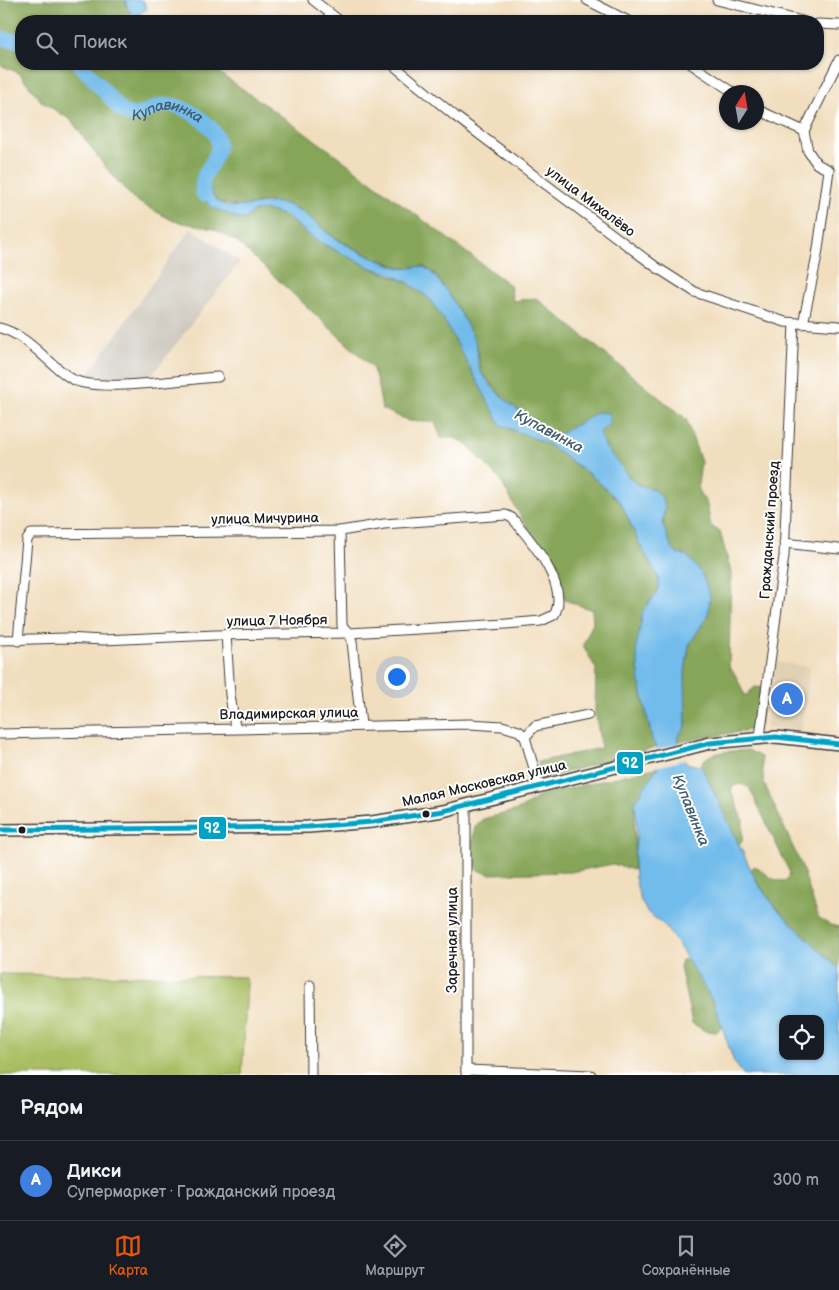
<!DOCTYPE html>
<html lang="ru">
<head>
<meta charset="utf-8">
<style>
  :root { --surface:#171b24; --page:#20242c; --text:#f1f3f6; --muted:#9ea1a6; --line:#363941; --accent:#ea580c }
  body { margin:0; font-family:"Balsamiq Sans",sans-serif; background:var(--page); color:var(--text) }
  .controls { position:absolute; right:15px; bottom:15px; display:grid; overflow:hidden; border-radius:10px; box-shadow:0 1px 4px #0004 }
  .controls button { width:45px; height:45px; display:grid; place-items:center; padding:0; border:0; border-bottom:1px solid var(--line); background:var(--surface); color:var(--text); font:25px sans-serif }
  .compass { position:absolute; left:719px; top:85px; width:45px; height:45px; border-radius:50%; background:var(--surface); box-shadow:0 1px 4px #0004; rotate:11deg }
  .you { position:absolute; left:396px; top:676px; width:18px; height:18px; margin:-12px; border:4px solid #fff; border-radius:50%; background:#1a73e8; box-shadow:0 0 0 8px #1a73e833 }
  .badge { display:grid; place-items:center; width:32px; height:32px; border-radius:50%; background:var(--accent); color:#fff; font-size:16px; font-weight:700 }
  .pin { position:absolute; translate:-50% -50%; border:2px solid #fff; box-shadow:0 1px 5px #0006 }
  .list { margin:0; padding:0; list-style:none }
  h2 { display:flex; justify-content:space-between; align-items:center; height:65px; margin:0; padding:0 20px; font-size:21px }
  h2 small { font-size:16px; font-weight:400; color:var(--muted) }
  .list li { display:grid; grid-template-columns:32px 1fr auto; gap:15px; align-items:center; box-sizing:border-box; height:80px; padding:0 20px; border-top:1px solid var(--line) }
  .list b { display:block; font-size:19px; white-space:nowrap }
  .list p { margin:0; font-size:16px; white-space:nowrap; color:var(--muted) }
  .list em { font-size:16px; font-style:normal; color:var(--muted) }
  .icon { flex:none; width:28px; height:28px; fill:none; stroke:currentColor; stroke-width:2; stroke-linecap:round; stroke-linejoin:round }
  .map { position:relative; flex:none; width:839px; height:1075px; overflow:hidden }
  .search { position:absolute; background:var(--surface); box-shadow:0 1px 4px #0004; left:15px; right:15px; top:15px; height:55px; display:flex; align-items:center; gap:12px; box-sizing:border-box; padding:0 18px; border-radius:20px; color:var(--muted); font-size:19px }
  .sheet { height:145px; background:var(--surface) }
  nav { display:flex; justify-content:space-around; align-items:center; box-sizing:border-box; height:70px; border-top:1px solid var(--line); background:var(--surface); font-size:14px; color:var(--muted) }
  nav a { display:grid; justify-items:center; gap:2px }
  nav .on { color:var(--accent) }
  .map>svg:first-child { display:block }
  .built { fill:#e1d1b4 }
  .industrial { fill:#c9c3b8 }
  .green { fill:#a9be62; stroke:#626d3f }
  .forest { fill:#86a558; stroke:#51603a }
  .water { fill:#72bceb; stroke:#476c84; fill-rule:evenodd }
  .pier { fill:#f1debe }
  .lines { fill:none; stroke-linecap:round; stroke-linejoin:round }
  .river { stroke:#72bceb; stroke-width:15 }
  .minor-casing { stroke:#3c3934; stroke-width:11 }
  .major-casing { stroke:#3c3934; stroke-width:14 }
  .minor { stroke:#fff; stroke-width:9 }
  .major { stroke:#fff; stroke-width:11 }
  .bus-1-casing { stroke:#fff; stroke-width:9 }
  .bus-1 { stroke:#01a2c5; stroke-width:5 }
  .bus-dot { fill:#1c1c1c; stroke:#fff; stroke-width:2 }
  .labels { text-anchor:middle; stroke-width:4; stroke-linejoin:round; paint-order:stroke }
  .street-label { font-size:14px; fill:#1c1c1c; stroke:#fff }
  .water-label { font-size:15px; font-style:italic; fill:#3e5c6f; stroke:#fff }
  .line-badge { stroke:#fff; stroke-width:2 }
  .badge-label { font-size:14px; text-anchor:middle; font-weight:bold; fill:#fff }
</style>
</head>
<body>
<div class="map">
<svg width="839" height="1075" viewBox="0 0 839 1075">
  <rect width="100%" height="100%" fill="#fff"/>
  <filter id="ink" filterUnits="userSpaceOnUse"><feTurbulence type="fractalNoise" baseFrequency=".02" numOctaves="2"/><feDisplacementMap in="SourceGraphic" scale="10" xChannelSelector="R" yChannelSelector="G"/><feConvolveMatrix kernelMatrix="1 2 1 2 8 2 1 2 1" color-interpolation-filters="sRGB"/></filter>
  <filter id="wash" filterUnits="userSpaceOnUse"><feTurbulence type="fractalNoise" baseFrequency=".0096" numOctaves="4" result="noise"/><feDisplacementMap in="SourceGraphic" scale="20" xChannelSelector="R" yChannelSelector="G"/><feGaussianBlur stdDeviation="1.12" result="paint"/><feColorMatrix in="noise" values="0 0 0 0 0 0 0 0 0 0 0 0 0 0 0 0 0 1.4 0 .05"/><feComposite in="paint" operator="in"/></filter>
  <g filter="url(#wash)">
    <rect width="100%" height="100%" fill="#f1debe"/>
    <polygon class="built" points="776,662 810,667 801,730 766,728"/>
    <polygon class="industrial" points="191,228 240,262 151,376 127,378 117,377 113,379 87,376"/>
    <polygon class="green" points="0,974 244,977 247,982 242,1075 0,1075"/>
    <g class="forest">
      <path d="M0,0H125L127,10L135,15L140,14L147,21H21V64H207L332,152L510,285L513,301L536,298L686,419L701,462L698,486L700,495L706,501L711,526L720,532L731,572L729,667L735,674L745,696L755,687L764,688L760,724L750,730L678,742L677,738L686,726L685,672L689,645L708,615L677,554C665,542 661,524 665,508L653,489L638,485L630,478L606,448L599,433L598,412L558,435L514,410L481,372L477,346L436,275L423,266L402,268L368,255L334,237L298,209L285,204L268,201L240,207L219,202L211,193L207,179L198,194L248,215L254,211L267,210L286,216L315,240L369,267L407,282L429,298L445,320L501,425L546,443L593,477L621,503L641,547L658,576L659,585L656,594L649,601L636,648L640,683L652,739L656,747L541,779L538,762L601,748L595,710L596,669L583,645L593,623L592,610L565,600L549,558L522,519L500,480L466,443L454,438H441L435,422L409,421L382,409L377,381L372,367L236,241L214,229L174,221L140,203L132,197L107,169L71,120L42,102L19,73L0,65Z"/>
      <path d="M748,750L761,757L764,783L802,867L818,917L828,924L839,927V969C808,939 771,910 751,870L754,866C766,871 772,884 787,880L790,873L749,787L740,784L733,786L731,791L743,819L742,842L739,845L701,766C704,750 736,751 748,750Z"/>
      <polygon points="659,767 635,802 634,870 613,864 571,872 489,874 478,870 472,857 472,843 475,826 483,819 518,810 542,795"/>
      <polygon points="682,960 688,960 714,1003 722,1027 716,1032 705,1031 692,1023 680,967"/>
    </g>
    <g class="water">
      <polygon points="125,0 143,0 147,9 135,16 131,14"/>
      <path d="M200,176H205C211,184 209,195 219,202C235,214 264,198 285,204C306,210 318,227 335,238C355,250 379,262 401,268C409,270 417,265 423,267C437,269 471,330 476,344C479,354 476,365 482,374C504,404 527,417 558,435L598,412L609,413V424L599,433L606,448L630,478L638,485L653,489L662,498L665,508L662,523L672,548L677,554L686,555L701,572L710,596L708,615L689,645L685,672L686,726L677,738L681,757L689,764L701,766L758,884L777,909L839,969V1075H744L734,1062L714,1003L678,944L663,924L647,912L640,899L635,878L634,861L637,827L635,802L662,760L652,739L640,683L636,648L643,611L656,594L659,585L658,576L641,547L621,503L593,477L546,443L501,425L444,320L429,298L407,282L389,273L369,267L315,240L286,216L267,210L254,211L245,219H240L211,207L195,188L196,179ZM783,1019H820V1056H783Z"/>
    </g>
    <polygon class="pier" points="681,743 684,756 688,759 656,767 659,760 654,750"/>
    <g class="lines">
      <g class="river">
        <polyline points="0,38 16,41 21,38"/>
        <path id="s1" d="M80,64L121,110C140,123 146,107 164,105C176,103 196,114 205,122C239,154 196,164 203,194"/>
      </g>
    </g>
  </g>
  <g filter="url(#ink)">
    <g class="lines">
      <defs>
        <g id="minor">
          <polyline points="313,0 340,21"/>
          <polyline points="587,0 628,21"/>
          <polyline points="717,0 802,21"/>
          <polyline points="818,24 839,25"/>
          <polyline points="392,64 455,116 656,267 695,292 785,322 839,326"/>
          <polyline points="691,64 733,92"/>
          <polyline points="756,109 804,131"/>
          <polyline points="803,324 817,256 829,170 817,164 808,151 804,131 839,60"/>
          <path d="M0,328C28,335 48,364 72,379C96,393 187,379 218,377"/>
          <polyline points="340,531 342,626 349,633 352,641 361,725"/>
          <polyline points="784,543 839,549"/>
          <polyline points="226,634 230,695 235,727"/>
          <path d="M0,640L66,638L103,640L216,635L349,633L506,624L541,621L554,615C571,587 530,539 512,518L506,515L384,524L340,531L31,534L27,540L18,641"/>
          <polyline points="0,734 470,724 502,726 519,731 525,737 539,786"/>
          <polyline points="525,737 535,726 588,715"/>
          <polyline points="760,737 784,556 794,323"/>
          <polyline points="466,805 466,1075"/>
          <polyline points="310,985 311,1075"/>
          <polyline points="466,1070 591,1075"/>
        </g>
        <polyline id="major" points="0,830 308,827 372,822 443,811 710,743 776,737 839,744"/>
      </defs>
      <use href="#minor" class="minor-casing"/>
      <use href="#major" class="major-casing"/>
      <use href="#minor" class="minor"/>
      <use href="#major" class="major"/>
      <defs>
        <polyline id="bus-1" points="0,830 308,827 372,822 443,811 710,743 776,737 839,744"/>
      </defs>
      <use href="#bus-1" class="bus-1-casing"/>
      <use href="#bus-1" class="bus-1"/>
    </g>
  </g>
  <g class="bus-dot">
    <circle cx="426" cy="814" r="4.5"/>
    <circle cx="22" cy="830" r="4.5"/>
  </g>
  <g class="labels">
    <g class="street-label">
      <text transform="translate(591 201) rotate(37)" y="5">улица Михалёво</text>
      <text transform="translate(265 518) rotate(-1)" y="5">улица Мичурина</text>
      <text transform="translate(769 530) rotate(-86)" y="5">Гражданский проезд</text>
      <text transform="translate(277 620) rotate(-1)" y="5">улица 7 Ноября</text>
      <text transform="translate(289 713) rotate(-1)" y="5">Владимирская улица</text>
      <text transform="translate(484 783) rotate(-13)" y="5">Малая Московская улица</text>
      <text transform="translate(452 940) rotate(-90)" y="5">Заречная улица</text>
    </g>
    <g class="water-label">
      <text dy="5" stroke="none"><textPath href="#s1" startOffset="111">Купавинка</textPath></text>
      <text transform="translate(549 431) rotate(28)" y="5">Купавинка</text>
      <text transform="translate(691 810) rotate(68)" y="5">Купавинка</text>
    </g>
  </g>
  <g class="line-badge">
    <rect x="616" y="751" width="28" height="24" rx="5" fill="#01a2c5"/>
    <rect x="198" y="816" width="29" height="24" rx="5" fill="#01a2c5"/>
  </g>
  <g class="badge-label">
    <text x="630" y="768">92</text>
    <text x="212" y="833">92</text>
  </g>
</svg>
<div class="controls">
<button><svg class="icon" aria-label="locate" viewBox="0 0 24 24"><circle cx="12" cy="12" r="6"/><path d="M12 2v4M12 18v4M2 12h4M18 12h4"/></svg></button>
</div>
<svg class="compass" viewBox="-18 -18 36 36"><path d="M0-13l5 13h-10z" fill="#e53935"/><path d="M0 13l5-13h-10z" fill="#9ea1a6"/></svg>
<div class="you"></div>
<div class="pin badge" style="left:787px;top:699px;background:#3f7fe0">A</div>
<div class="search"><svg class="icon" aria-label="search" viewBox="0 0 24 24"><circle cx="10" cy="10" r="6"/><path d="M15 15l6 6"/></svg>Поиск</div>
</div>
<section class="sheet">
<h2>Рядом<small></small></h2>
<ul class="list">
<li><span class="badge" style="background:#3f7fe0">A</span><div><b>Дикси</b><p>Супермаркет · Гражданский проезд</p></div><em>300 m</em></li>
</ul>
</section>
<nav>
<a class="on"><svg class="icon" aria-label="map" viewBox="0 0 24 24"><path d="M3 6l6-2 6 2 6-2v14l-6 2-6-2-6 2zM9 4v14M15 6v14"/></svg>Карта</a>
<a><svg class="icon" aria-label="directions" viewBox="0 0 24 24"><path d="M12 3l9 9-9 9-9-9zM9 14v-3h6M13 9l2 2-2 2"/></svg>Маршрут</a>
<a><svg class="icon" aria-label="saved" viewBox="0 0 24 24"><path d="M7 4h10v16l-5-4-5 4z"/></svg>Сохранённые</a>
</nav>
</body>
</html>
